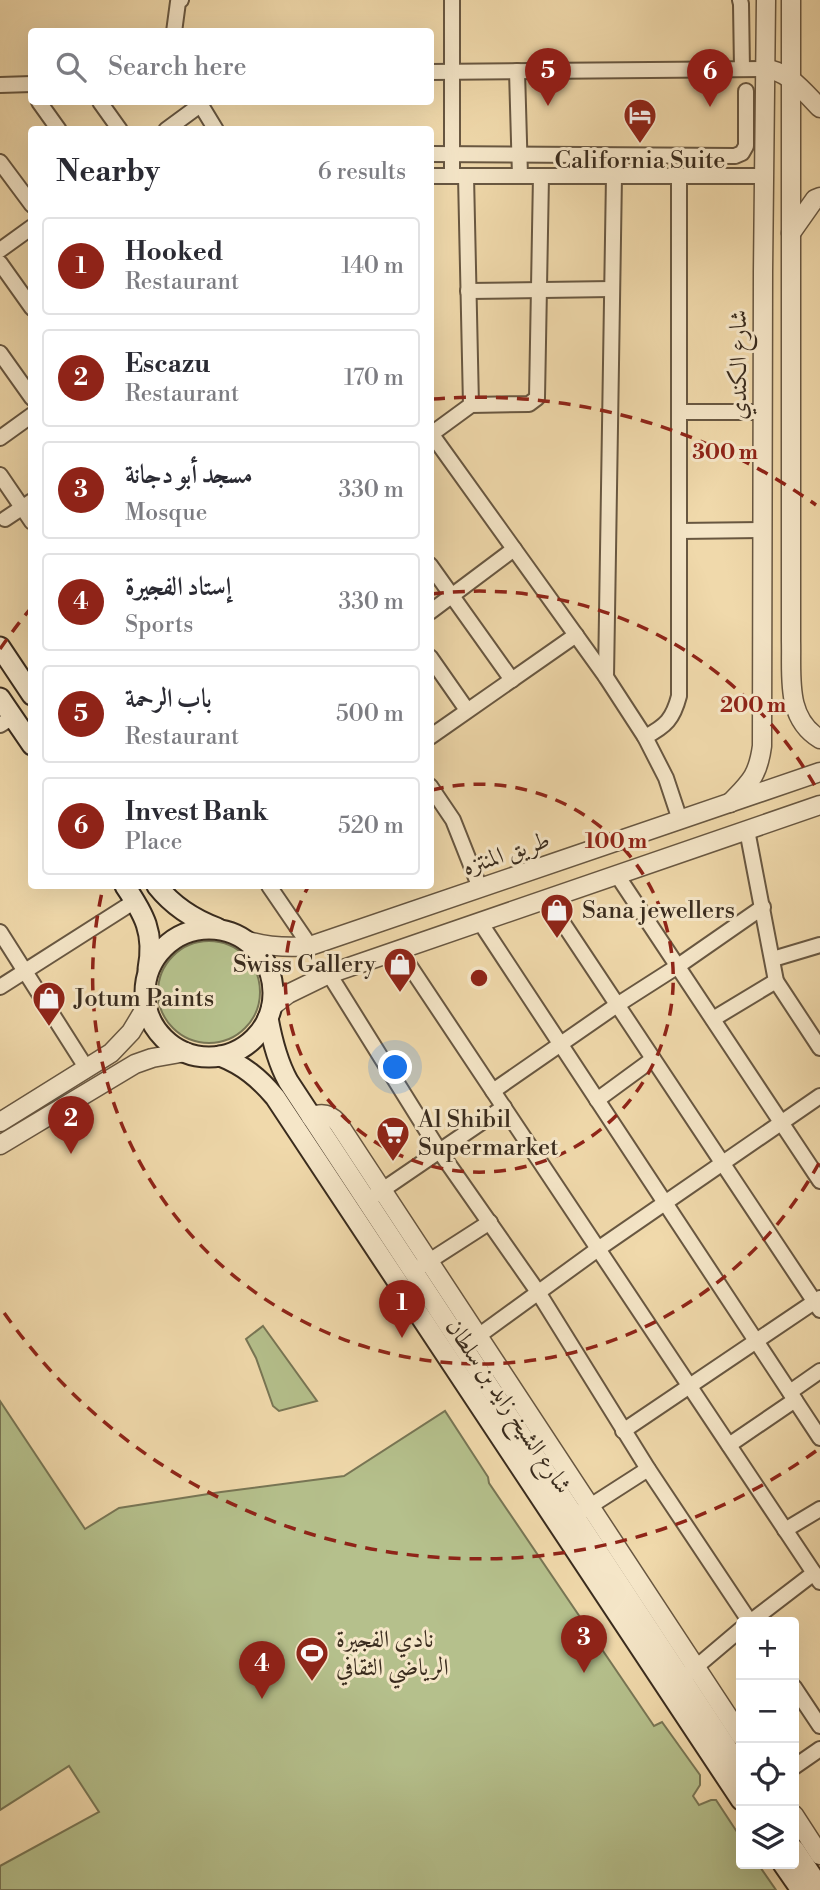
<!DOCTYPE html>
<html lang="en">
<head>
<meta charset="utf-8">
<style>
  :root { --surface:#fff; --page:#f7f7f7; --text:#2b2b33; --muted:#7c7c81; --line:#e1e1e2; --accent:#8f2418 }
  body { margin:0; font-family:"Libre Bodoni",Amiri,serif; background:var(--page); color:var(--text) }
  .controls { position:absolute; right:21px; bottom:21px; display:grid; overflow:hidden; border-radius:7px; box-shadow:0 7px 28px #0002 }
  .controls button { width:63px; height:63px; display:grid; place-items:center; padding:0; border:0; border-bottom:2px solid var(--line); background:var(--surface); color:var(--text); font:35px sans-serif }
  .you { position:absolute; left:396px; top:1068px; width:24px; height:24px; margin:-18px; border:5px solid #fff; border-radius:50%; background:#1a73e8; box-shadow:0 0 0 10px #1a73e833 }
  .badge { display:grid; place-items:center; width:46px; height:46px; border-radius:50%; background:var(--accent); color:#fff; font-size:23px; font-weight:700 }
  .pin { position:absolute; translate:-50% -58px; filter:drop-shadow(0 2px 4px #0008) }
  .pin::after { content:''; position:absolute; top:37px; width:24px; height:21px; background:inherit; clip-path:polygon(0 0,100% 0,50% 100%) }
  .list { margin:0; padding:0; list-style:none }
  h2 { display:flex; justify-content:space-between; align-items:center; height:91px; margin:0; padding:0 28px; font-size:30px }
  h2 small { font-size:23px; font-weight:400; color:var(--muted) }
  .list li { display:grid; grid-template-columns:46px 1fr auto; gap:21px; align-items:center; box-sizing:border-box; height:98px; margin:0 14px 14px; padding:0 14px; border:2px solid var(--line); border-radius:7px }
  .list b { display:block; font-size:26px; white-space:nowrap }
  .list p { margin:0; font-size:23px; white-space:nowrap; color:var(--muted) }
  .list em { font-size:23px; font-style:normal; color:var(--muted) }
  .icon { flex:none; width:38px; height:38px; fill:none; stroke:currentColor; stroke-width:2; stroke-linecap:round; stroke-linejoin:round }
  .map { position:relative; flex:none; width:820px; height:1890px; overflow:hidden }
  .search { position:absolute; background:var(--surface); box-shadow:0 7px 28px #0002; left:28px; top:28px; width:406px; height:77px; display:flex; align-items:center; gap:18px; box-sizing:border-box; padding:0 24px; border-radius:7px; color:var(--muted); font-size:26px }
  .panel { position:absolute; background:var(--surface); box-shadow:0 7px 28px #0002; left:28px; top:126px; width:406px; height:763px; border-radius:7px }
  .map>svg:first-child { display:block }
  .green { fill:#b5c08c; stroke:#787655; stroke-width:2 }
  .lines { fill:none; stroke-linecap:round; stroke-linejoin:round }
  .minor-casing { stroke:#685741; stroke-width:18 }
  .tertiary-casing { stroke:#685741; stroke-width:21 }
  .secondary-casing { stroke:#3a2c1e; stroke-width:23 }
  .minor { stroke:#f5e6c8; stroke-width:14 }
  .tertiary { stroke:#f5e6c8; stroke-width:18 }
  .secondary { stroke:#f5e6c8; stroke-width:19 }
  .ring { fill:none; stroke:#8f2418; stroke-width:3.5; stroke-dasharray:12 9 }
  .labels { text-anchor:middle; stroke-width:6; stroke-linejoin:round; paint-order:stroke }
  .poi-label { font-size:24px; fill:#3a2c1e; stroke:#f5e6c8; text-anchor:start }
  .street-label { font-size:24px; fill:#3a2c1e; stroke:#f5e6c8 }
  .centre { fill:#8f2418; stroke:#f5e6c8; stroke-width:3.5 }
  .ring-label { font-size:21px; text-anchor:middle; font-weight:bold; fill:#8f2418; stroke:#f5e6c8; stroke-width:6; stroke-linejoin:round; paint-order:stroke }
</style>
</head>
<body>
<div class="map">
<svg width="820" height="1890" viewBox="0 0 820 1890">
  <rect width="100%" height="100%" fill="#f0d9ab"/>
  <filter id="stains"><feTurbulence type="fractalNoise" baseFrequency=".00286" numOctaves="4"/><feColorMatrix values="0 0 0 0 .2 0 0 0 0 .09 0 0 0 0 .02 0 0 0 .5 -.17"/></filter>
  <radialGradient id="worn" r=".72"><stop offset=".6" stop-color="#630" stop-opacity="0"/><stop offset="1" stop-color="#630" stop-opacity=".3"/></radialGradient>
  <g class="green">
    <circle cx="209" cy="992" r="51"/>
    <polygon points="263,1326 317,1401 279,1411 273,1406 256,1358 246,1339"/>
    <polygon points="0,1401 85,1529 119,1508 221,1492 344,1476 445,1411 488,1477 489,1483 654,1726 662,1722 700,1775 700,1785 693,1796 699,1805 711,1800 716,1800 741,1838 741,1864 758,1864 776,1890 0,1890 0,1866 99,1812 69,1766 0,1810"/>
  </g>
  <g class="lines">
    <defs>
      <g id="minor">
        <polyline points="452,0 452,176"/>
        <polyline points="740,0 741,4 742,69"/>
        <polyline points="174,32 178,2 181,0"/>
        <polyline points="517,71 520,176"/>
        <polyline points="430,72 765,69"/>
        <polyline points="0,85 32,84"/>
        <polyline points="39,102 59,130"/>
        <polyline points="100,102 120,130"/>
        <polyline points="199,102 216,130"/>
        <polyline points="166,130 200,105"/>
        <polyline points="430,154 735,156 742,153 746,146 746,91"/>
        <polyline points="0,162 32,205"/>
        <polyline points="430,176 764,176"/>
        <polyline points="466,176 471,405"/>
        <polyline points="0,250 32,227"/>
        <polyline points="0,263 32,308"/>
        <polyline points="468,291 612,289"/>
        <polyline points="0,353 32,398"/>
        <polyline points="679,412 763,412"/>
        <polyline points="430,432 606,677 645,737 666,778 680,820"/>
        <polyline points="430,435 471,405 529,404 537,398 541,176"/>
        <polyline points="0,438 32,415"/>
        <polyline points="0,475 32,522"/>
        <polyline points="5,519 32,501"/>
        <polyline points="679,531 762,530"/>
        <polyline points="430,565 512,680"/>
        <polyline points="430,612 514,549"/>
        <polyline points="430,657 467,710"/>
        <polyline points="606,677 614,176"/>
        <polyline points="0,725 13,717"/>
        <polyline points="430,737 576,635"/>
        <path d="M645,737C666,726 673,719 679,696V176"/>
        <polyline points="430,786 453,820 480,888"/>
        <polyline points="747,830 776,981 820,1048"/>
        <polyline points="617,875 820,1181"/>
        <polyline points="269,886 310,946"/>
        <polyline points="547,899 820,1310"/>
        <polyline points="480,922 820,1438"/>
        <polyline points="0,932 87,1069"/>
        <polyline points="399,950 820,1582"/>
        <polyline points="773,959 820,945"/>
        <polyline points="329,974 440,1152 538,1292 648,1469 750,1622"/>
        <polyline points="0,987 135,901"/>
        <polyline points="713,1019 776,981"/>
        <polyline points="493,1091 617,1005 678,966 763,907"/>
        <polyline points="597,1100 653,1059"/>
        <polyline points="375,1195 504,1107"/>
        <polyline points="420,1267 490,1222"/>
        <polyline points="470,1342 598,1249 820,1096"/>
        <polyline points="790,1392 820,1371"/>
        <polyline points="623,1431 820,1298"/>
        <polyline points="729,1445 795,1400"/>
        <polyline points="581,1512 648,1469"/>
        <polyline points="785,1530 820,1509"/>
        <polyline points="750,1622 814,1573"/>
        <polyline points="689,1673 741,1629"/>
        <polyline points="794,1687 820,1726"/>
        <polyline points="794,1767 820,1749"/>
      </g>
      <g id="tertiary">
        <path d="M791,0V641C792,676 785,718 820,739"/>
        <path d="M765,69C788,70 805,93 820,108"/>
        <polyline points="791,233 815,199 820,197"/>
        <path d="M730,803C750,782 758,776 762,746L763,272L766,0"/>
        <path d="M245,940C267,947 287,948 310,946L820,772"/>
        <polyline points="271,1007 288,994 329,974 820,805"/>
        <path d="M311,1117C322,1112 330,1114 338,1123L741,1736"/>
        <polyline points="0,1122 111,1053 131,1032 146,1007"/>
        <polyline points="0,1145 135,1064 152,1058 186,1052"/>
        <polyline points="794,1815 820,1855"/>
      </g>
      <g id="secondary">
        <polyline points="0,647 32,695"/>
        <polyline points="0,698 32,745"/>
        <path d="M125,886C144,914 155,933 148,969"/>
        <path d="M157,886C173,906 193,919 217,928"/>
        <circle cx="209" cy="993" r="64"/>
        <path d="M268,1018C272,1040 277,1061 288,1081L741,1769"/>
        <path d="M220,1056C243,1065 259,1078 275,1097L741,1800"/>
        <polyline points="794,1849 820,1888"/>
        <polyline points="783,1864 801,1890"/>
      </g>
    </defs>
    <use href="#minor" class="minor-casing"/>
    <use href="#tertiary" class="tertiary-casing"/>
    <use href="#secondary" class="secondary-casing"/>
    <use href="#minor" class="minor"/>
    <use href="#tertiary" class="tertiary"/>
    <use href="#secondary" class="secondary"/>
  </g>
  <g class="ring">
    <path d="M432 790A194 194 0 1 1 308 887"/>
    <path d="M819 1163A387 387 0 0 1 103 888M432 594A387 387 0 0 1 819 793"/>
    <path d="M816 1451A581 581 0 0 1 0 1307M0 649A581 581 0 0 1 31 608M433 399A581 581 0 0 1 816 505"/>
  </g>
  <defs>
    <symbol id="hotel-pin" viewBox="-11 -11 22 30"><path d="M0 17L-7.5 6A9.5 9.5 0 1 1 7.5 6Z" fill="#8f2418" stroke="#f5e6c8"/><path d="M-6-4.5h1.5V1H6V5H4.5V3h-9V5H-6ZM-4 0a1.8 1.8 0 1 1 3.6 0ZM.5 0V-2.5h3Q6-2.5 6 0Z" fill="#fff"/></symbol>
    <symbol id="shop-pin" viewBox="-11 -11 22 30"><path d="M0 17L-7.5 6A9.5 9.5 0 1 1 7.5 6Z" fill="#8f2418" stroke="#f5e6c8"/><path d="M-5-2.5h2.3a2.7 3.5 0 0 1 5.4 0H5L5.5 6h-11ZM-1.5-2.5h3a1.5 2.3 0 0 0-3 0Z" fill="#fff"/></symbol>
    <symbol id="supermarket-pin" viewBox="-11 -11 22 30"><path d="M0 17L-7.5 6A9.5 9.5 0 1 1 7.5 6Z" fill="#8f2418" stroke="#f5e6c8"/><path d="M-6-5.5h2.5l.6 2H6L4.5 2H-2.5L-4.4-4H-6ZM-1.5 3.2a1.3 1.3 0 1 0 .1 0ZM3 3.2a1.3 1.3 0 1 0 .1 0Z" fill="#fff"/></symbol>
    <symbol id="stadium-pin" viewBox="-11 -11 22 30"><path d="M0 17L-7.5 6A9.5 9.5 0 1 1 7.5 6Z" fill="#8f2418" stroke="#f5e6c8"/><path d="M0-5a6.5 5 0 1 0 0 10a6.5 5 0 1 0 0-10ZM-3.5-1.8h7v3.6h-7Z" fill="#fff"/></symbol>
  </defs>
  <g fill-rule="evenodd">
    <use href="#hotel-pin" x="621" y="96" width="38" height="52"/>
    <use href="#shop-pin" x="538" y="891" width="38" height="52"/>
    <use href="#shop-pin" x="381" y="945" width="38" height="52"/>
    <use href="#shop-pin" x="30" y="979" width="38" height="52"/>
    <use href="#supermarket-pin" x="374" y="1114" width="38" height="52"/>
    <use href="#stadium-pin" x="293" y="1634" width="38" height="52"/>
  </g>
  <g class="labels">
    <g class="poi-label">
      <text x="640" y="168" text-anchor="middle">California Suite</text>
      <text x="582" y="918">Sana jewellers</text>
      <text x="376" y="972" text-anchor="end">Swiss Gallery</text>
      <text x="74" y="1006">Jotum Paints</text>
      <text x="418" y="1127">Al Shibil<tspan x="418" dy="28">Supermarket</tspan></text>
      <text x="336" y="1647">نادي الفجيرة<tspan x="336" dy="28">الرياضي الثقافي</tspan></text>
    </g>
    <g class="street-label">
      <text transform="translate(738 365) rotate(-90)" y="8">شارع الكندي</text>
      <text transform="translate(506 853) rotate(-19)" y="8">طريق المنتزه</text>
      <text transform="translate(509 1406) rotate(56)" y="8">شارع الشيخ زايد بن سلطان</text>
    </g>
  </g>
  <circle cx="479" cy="978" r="10" class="centre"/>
  <g class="ring-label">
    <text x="725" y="459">300 m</text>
    <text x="753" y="712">200 m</text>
    <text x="616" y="848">100 m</text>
  </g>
  <rect width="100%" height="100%" filter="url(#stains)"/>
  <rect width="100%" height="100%" fill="url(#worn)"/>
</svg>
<div class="controls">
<button>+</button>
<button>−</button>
<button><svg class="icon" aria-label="locate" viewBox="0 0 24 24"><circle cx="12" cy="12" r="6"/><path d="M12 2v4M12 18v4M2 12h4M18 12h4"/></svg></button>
<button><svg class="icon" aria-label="layers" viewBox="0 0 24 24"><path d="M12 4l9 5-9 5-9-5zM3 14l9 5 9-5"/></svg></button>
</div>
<div class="you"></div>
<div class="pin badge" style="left:402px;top:1338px">1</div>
<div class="pin badge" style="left:71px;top:1154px">2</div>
<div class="pin badge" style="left:584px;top:1673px">3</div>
<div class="pin badge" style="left:262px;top:1699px">4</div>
<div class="pin badge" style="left:548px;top:106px">5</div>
<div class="pin badge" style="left:710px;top:107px">6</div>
<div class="search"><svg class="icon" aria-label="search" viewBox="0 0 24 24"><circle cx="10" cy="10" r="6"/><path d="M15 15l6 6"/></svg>Search here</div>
<section class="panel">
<h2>Nearby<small>6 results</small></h2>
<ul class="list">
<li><span class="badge">1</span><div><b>Hooked</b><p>Restaurant</p></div><em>140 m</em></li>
<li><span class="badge">2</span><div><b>Escazu</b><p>Restaurant</p></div><em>170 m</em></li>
<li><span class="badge">3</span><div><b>مسجد أبو دجانة</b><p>Mosque</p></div><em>330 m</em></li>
<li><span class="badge">4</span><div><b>إستاد الفجيرة</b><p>Sports</p></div><em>330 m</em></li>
<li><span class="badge">5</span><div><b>باب الرحمة</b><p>Restaurant</p></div><em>500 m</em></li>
<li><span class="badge">6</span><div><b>Invest Bank</b><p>Place</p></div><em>520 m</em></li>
</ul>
</section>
</div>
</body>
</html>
